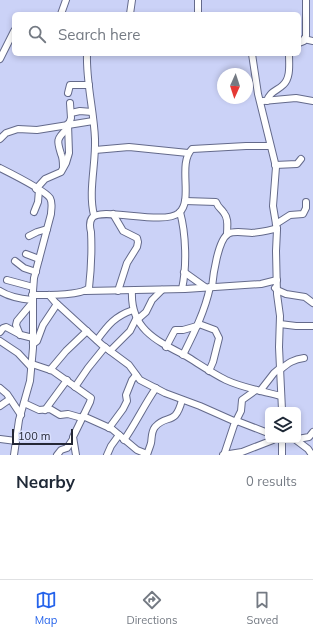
<!DOCTYPE html>
<html lang="en">
<head>
<meta charset="utf-8">
<style>
  :root { --surface:#fff; --page:#f6f6f7; --text:#1f2937; --muted:#747a83; --line:#e0e1e3; --accent:#2563eb }
  body { margin:0; font-family:Mulish,sans-serif; background:var(--page); color:var(--text) }
  .controls { position:absolute; right:12px; bottom:12px; display:grid; overflow:hidden; border-radius:6px; box-shadow:0 2px 6px #0003 }
  .controls button { width:36px; height:36px; display:grid; place-items:center; padding:0; border:0; border-bottom:1px solid var(--line); background:var(--surface); color:var(--text); font:20px sans-serif }
  .compass { position:absolute; left:217px; top:68px; width:36px; height:36px; border-radius:50%; background:var(--surface); box-shadow:0 2px 6px #0003; rotate:183deg }
  .scale { position:absolute; left:12px; bottom:10px; width:61px; box-sizing:border-box; padding-left:4px; border:2px solid #242735; border-top:0; font-size:11px; line-height:14px; white-space:nowrap; color:#242735; -webkit-text-stroke:3px #dae0fe; paint-order:stroke }
  .list { margin:0; padding:0; list-style:none }
  h2 { display:flex; justify-content:space-between; align-items:center; height:52px; margin:0; padding:0 16px; font-size:17px }
  h2 small { font-size:13px; font-weight:400; color:var(--muted) }
  .icon { flex:none; width:22px; height:22px; fill:none; stroke:currentColor; stroke-width:2; stroke-linecap:round; stroke-linejoin:round }
  .map { position:relative; flex:none; width:313px; height:455px; overflow:hidden }
  .search { position:absolute; background:var(--surface); box-shadow:0 2px 6px #0003; left:12px; right:12px; top:12px; height:44px; display:flex; align-items:center; gap:10px; box-sizing:border-box; padding:0 14px; border-radius:6px; color:var(--muted); font-size:15px }
  .sheet { height:124px; background:var(--surface) }
  nav { display:flex; justify-content:space-around; align-items:center; box-sizing:border-box; height:56px; border-top:1px solid var(--line); background:var(--surface); font-size:11px; color:var(--muted) }
  nav a { display:grid; justify-items:center; gap:2px }
  nav .on { color:var(--accent) }
  .map>svg:first-child { display:block }
  .lines { fill:none; stroke-linecap:round; stroke-linejoin:round }
  .minor-casing { stroke:#646a8b; stroke-width:8 }
  .minor { stroke:#fff; stroke-width:6 }
</style>
</head>
<body>
<div class="map">
<svg width="313" height="455" viewBox="0 0 313 455">
  <rect width="100%" height="100%" fill="#cbd2f7"/>
  <g class="lines">
    <defs>
      <g id="minor">
        <polyline points="61,14 66,0"/>
        <polyline points="130,14 132,0"/>
        <polyline points="198,14 198,0"/>
        <polyline points="304,39 313,41"/>
        <polyline points="299,43 304,41 306,36 306,0"/>
        <path d="M87,54C86,83 94,111 95,139C96,164 88,192 94,215"/>
        <polyline points="252,54 258,94 276,167 273,206 277,230 276,251 277,294 280,316 279,347 282,410"/>
        <polyline points="0,59 14,31"/>
        <polyline points="68,93 70,85 89,85"/>
        <polyline points="263,101 296,98 313,101"/>
        <path d="M267,101C270,91 277,91 283,85C291,78 289,64 289,54"/>
        <polyline points="71,113 80,111 92,112"/>
        <polyline points="69,124 71,118 70,103"/>
        <polyline points="0,139 6,133 18,129 37,130 93,121"/>
        <polyline points="95,150 129,147 188,153"/>
        <polyline points="275,165 297,164 301,159"/>
        <path d="M63,167C63,163 63,158 61,154C57,141 56,139 67,129"/>
        <path d="M0,168C10,173 45,191 50,198C53,203 51,209 51,214L34,278L33,291V348L30,381L19,420L14,455"/>
        <polyline points="36,189 45,179 61,172 66,163 69,153 68,124"/>
        <path d="M185,201L216,202C219,209 221,208 224,213C229,219 227,227 227,234"/>
        <polyline points="34,212 38,202 39,190"/>
        <path d="M180,212C186,234 187,266 182,289"/>
        <polyline points="113,214 123,231 137,238 138,242 137,247 127,263 118,291"/>
        <polyline points="276,224 290,215 303,214 306,208 306,202"/>
        <polyline points="29,236 37,232 47,229"/>
        <polyline points="26,254 39,259"/>
        <polyline points="15,261 24,268 36,272"/>
        <polyline points="184,272 205,287"/>
        <polyline points="7,280 33,287"/>
        <path d="M212,287C213,276 218,240 228,234C234,230 246,233 252,233C260,232 269,231 277,228"/>
        <polyline points="275,288 277,290 286,294 305,297 313,303"/>
        <path d="M0,291C9,297 22,299 32,300"/>
        <polyline points="85,291 185,289 261,284 277,280"/>
        <path d="M132,291C130,329 157,341 186,356C199,364 212,373 226,380C243,388 262,391 281,396"/>
        <path d="M32,295C46,295 80,296 89,288C91,270 92,251 91,232C90,228 89,222 92,218C100,206 163,226 179,213C194,200 177,164 192,149L246,146H270"/>
        <polyline points="49,295 55,302 102,345 129,365 140,380 165,393 200,406 236,422"/>
        <polyline points="138,319 146,312 152,300 162,290"/>
        <polyline points="199,324 215,330 219,338 213,362 209,371"/>
        <polyline points="280,324 296,326 313,326"/>
        <polyline points="0,332 3,328 6,327 21,335 33,338"/>
        <polyline points="20,335 16,325 17,321 32,303"/>
        <path d="M97,340C108,325 115,316 133,310"/>
        <polyline points="0,341 18,353 31,367"/>
        <polyline points="33,344 37,341 43,325 57,304"/>
        <polyline points="166,347 175,330 183,330 197,326"/>
        <polyline points="110,351 130,331 137,317"/>
        <path d="M183,355C194,333 205,311 210,287"/>
        <polyline points="32,364 53,371 91,398 90,402 73,437 76,455"/>
        <polyline points="50,370 66,351 87,331"/>
        <path d="M280,370C288,363 294,359 304,358"/>
        <polyline points="75,387 88,368 105,347"/>
        <polyline points="0,388 7,394 21,415"/>
        <polyline points="260,391 274,373 280,368"/>
        <polyline points="24,403 39,410 50,409 60,415 68,414 82,418"/>
        <polyline points="0,406 10,399"/>
        <polyline points="45,410 67,380"/>
        <polyline points="83,416 112,429 137,450 147,454"/>
        <polyline points="237,421 268,433"/>
        <polyline points="109,428 123,409 127,401 126,395 132,380 136,375"/>
        <polyline points="0,439 16,441"/>
        <polyline points="298,439 309,437 313,432"/>
        <path d="M124,440C136,423 144,405 156,388"/>
        <polyline points="282,440 282,455"/>
        <polyline points="296,440 308,449 312,455"/>
        <polyline points="57,455 61,450 67,448 73,439"/>
        <polyline points="107,455 111,446 119,435"/>
        <path d="M147,455C148,451 150,447 151,443C152,438 151,432 155,427C167,413 175,427 182,400"/>
        <polyline points="223,455 242,452 273,440"/>
        <polyline points="224,455 234,425 241,411 242,400 256,390"/>
      </g>
    </defs>
    <use href="#minor" class="minor-casing"/>
    <use href="#minor" class="minor"/>
  </g>
</svg>
<div class="controls">
<button><svg class="icon" aria-label="layers" viewBox="0 0 24 24"><path d="M12 4l9 5-9 5-9-5zM3 14l9 5 9-5"/></svg></button>
</div>
<svg class="compass" viewBox="-18 -18 36 36"><path d="M0-13l5 13h-10z" fill="#e53935"/><path d="M0 13l5-13h-10z" fill="#747a83"/></svg>
<div class="scale">100 m</div>
<div class="search"><svg class="icon" aria-label="search" viewBox="0 0 24 24"><circle cx="10" cy="10" r="6"/><path d="M15 15l6 6"/></svg>Search here</div>
</div>
<section class="sheet">
<h2>Nearby<small>0 results</small></h2>
<ul class="list">
</ul>
</section>
<nav>
<a class="on"><svg class="icon" aria-label="map" viewBox="0 0 24 24"><path d="M3 6l6-2 6 2 6-2v14l-6 2-6-2-6 2zM9 4v14M15 6v14"/></svg>Map</a>
<a><svg class="icon" aria-label="directions" viewBox="0 0 24 24"><path d="M12 3l9 9-9 9-9-9zM9 14v-3h6M13 9l2 2-2 2"/></svg>Directions</a>
<a><svg class="icon" aria-label="saved" viewBox="0 0 24 24"><path d="M7 4h10v16l-5-4-5 4z"/></svg>Saved</a>
</nav>
</body>
</html>
